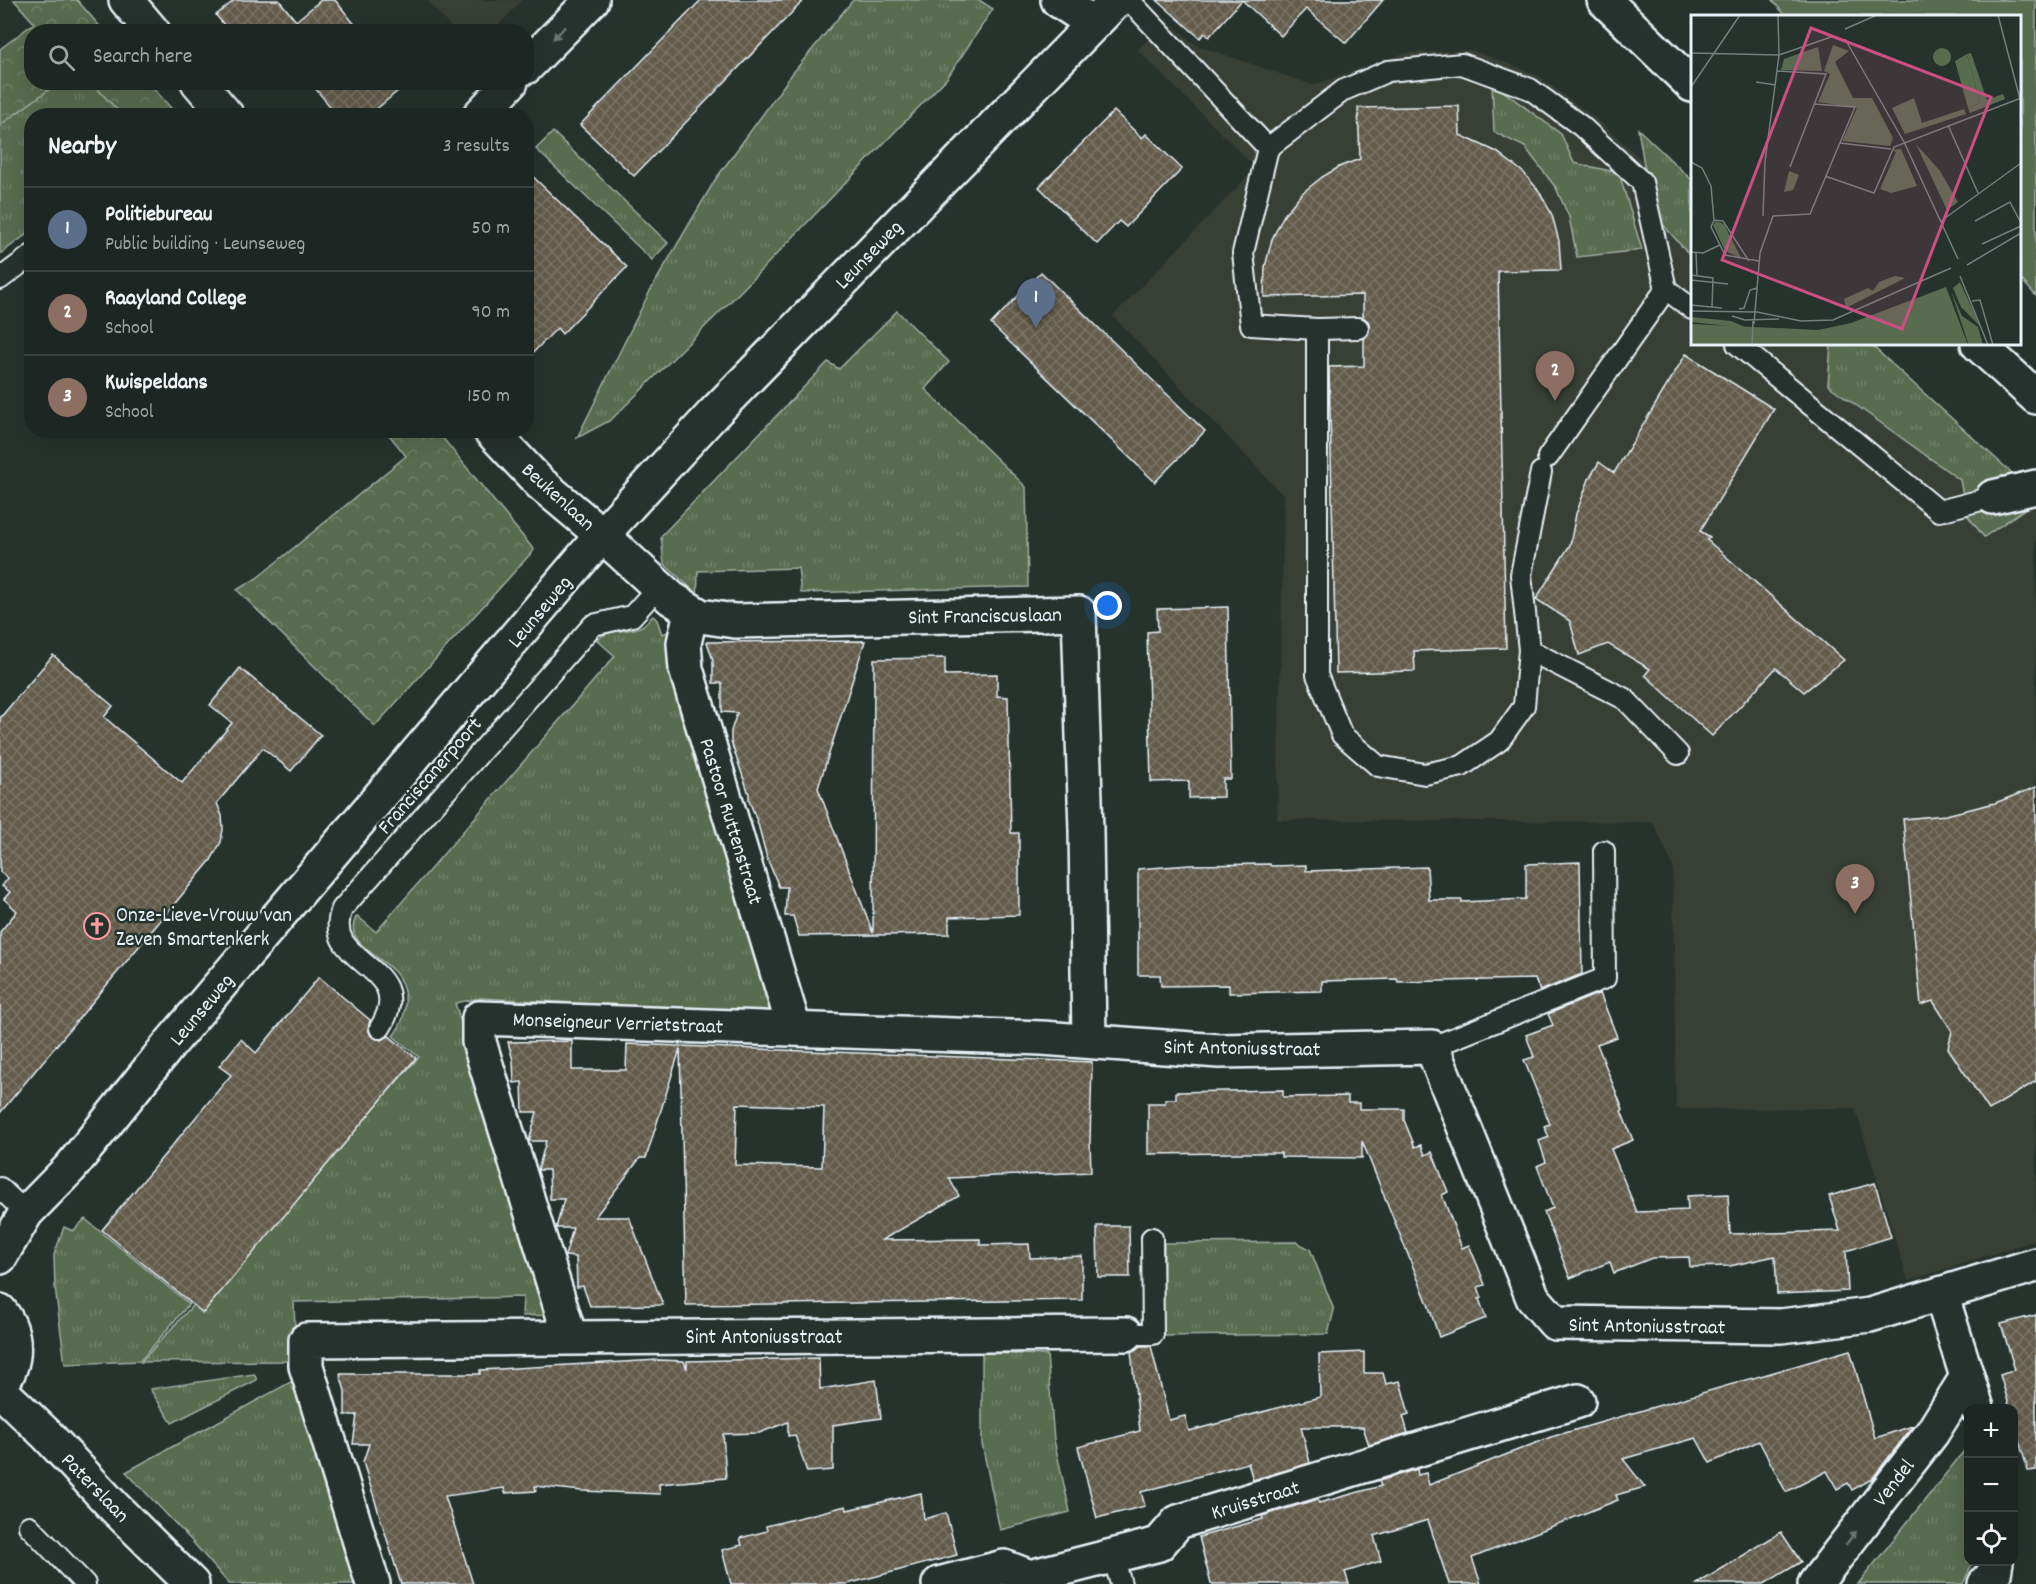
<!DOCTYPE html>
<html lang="en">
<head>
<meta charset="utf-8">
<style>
  :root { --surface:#1c2622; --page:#29322f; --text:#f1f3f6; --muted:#a0a5a5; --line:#3a4340; --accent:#ff9aa2 }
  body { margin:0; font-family:Dekko,sans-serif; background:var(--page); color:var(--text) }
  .controls { position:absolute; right:18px; bottom:18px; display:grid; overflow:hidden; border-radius:12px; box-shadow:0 6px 24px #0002 }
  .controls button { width:54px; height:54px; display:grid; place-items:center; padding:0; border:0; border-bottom:2px solid var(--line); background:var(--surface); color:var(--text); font:30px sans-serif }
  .you { position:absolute; left:1108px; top:606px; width:21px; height:21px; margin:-15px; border:4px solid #fff; border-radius:50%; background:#1a73e8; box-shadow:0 0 0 9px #1a73e833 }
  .badge { display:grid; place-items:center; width:39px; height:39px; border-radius:50%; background:var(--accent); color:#fff; font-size:20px; font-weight:700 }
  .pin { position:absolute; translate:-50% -50px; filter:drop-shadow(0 2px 3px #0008) }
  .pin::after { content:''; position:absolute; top:32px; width:21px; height:18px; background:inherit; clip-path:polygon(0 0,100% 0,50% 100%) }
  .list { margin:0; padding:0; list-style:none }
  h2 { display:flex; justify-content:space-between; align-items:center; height:78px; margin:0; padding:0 24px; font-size:26px }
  h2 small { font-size:20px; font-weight:400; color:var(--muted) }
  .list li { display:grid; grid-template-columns:39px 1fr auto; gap:18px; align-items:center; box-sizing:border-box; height:84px; padding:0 24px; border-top:2px solid var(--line) }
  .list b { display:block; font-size:22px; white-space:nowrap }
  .list p { margin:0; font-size:20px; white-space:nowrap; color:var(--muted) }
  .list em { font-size:20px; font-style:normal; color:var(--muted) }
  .icon { flex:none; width:33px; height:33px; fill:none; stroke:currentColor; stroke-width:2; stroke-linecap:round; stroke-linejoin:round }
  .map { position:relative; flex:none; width:2036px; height:1584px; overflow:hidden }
  .search { position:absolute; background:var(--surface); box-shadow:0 6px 24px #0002; left:24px; top:24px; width:510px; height:66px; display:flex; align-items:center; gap:15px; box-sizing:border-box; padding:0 21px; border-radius:24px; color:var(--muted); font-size:22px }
  .panel { position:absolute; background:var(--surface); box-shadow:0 6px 24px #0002; left:24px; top:108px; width:510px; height:330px; border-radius:24px }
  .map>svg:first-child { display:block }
  .built { fill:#383f36 }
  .grass { fill:url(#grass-tufts); stroke:#a0aea4; stroke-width:1.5 }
  .forest { fill:url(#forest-crowns); stroke:#a0aea4; stroke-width:1.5 }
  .pitch { fill:#586c50; stroke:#a0aea4; stroke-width:1.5 }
  .building { fill:url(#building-cross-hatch); stroke:#e8f1f8; stroke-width:1.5; fill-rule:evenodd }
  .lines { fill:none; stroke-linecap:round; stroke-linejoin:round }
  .lane-casing { stroke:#e8f1f8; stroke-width:24 }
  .street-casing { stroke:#e8f1f8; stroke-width:38 }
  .secondary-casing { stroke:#e8f1f8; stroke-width:38 }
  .lane { stroke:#26332d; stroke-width:20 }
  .street { stroke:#26332d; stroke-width:33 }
  .secondary { stroke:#26332d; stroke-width:33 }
  .oneway { fill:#6a7674 }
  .labels { text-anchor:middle; stroke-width:5; stroke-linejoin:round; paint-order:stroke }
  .street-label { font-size:21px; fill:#e8f1f8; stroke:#26332d }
  .poi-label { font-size:21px; fill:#e8f1f8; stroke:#26332d; text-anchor:start }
  .inset-road { fill:none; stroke:#747f7e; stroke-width:1.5 }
  .view { fill:#cc4e82; fill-opacity:0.15; stroke:#cc4e82; stroke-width:3 }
  .inset-edge { fill:none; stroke:#e8f1f8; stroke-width:3 }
</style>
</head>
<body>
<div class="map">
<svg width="2036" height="1584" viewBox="0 0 2036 1584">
  <defs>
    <pattern id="grass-tufts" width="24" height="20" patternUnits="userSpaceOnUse" patternTransform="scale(1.5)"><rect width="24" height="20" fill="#586c50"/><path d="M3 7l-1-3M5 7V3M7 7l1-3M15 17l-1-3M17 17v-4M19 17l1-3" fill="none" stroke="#70816a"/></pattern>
    <pattern id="forest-crowns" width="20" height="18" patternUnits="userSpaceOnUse" patternTransform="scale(1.5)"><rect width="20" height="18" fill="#586c50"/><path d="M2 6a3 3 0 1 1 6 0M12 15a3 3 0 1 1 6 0" fill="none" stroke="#70816a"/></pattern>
    <pattern id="building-cross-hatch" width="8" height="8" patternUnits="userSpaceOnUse" patternTransform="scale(1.5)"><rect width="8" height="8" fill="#635c4c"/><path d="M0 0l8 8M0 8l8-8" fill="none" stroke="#797467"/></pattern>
  </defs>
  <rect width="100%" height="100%" fill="#26332d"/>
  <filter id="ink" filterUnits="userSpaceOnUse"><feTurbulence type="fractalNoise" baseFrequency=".0167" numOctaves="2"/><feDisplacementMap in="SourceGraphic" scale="12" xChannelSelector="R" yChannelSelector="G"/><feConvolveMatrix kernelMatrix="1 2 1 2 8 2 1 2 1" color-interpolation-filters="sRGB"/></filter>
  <g filter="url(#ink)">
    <g class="built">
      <polygon points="427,0 522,0 492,32 454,31"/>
      <polygon points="1166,19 1196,45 1313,85 1405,53 1472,50 1537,75 1600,122 1692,204 1692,344 1851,344 2036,496 2036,1240 1908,1281 1855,1108 1676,1109 1673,866 1653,822 1277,820 1284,496 1113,316 1256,168 1138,50"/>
    </g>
    <g class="grass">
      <polygon points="853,0 979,0 993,9 947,78 740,292 611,420 577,438 650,291 715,180 792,74"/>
      <polygon points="58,83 92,83 122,115 32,116 31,231 0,254 0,125"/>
      <polygon points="1492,83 1561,134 1574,163 1619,173 1642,250 1577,257 1569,217 1556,188 1525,147 1494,132"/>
      <polygon points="1638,129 1692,180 1692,258 1652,212"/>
      <polygon points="553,132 668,243 652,260 536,149"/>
      <polygon points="897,311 949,362 925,389 1026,487 1028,587 801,593 798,568 698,571 697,603 693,590 664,564 661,536 828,362 839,369"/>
      <polygon points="1831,344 1870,344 2036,495 2036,501 1984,537 1967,515 1960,480 1828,385"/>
      <path d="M653,616L657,620L662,634L673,630L776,1014L481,998L455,1003L549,1315L522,1316L523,1297L294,1302L296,1361L141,1362L419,1057L393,1036C403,1023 406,1013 405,997C404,990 401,981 397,975C385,957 340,943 357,916L376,932L615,656L597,640C610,627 627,634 642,626C646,624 649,619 653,616Z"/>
      <polygon points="85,1219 189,1304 140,1361 65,1364 55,1287 54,1255 64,1227 73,1231"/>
      <polygon points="1296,1242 1310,1249 1334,1310 1328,1334 1163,1336 1164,1243"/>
      <polygon points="982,1353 1047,1355 1054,1440 1070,1512 1000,1530 982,1444"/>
      <polygon points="254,1374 257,1380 172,1423 150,1389"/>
      <polygon points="298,1378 361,1584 229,1584 191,1540 126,1472"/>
      <polygon points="1968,1446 1968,1562 1973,1562 1963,1584 1858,1584"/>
    </g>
    <g class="forest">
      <polygon points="14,0 77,0 104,31 32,32 32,82 58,83 0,125 0,49 34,23"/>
      <polygon points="92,83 149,83 177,115 122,115"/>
      <polygon points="386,431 437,431 534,550 375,726 237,590 257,578 406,456"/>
    </g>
    <polygon class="pitch" points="1772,0 2036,0 2036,296 2020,278 2020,16 1786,16"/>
    <g class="building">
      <polygon points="235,0 279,0 296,21 321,0 335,0 361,32 230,32 216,15"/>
      <polygon points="701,0 804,0 634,176 580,125"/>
      <polygon points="1157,0 1383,0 1346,43 1306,9 1281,36 1242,0 1209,37 1205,33 1200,38"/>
      <polygon points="310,82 403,82 405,85 368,116 338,116"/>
      <polygon points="1459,106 1460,135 1497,152 1524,173 1539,191 1552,215 1559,241 1561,270 1498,271 1506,648 1414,651 1415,671 1336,673 1329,367 1364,366 1364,339 1368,334 1370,327 1368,321 1363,317 1363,295 1264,297 1265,267 1272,239 1284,215 1301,194 1322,177 1341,166 1360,159 1358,108"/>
      <polygon points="1114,111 1142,138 1146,134 1182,169 1126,227 1119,221 1097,244 1039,187"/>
      <polygon points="526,170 627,267 562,334 557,328 526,360"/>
      <polygon points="1041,272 1205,431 1155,482 991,324"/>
      <polygon points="1686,354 1774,409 1700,531 1710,537 1707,540 1844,660 1804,692 1776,668 1712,736 1645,675 1650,669 1608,644 1579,655 1570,621 1536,599 1570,545 1576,514 1589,479 1599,462 1614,473"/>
      <polygon points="1228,607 1231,779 1223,779 1223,797 1189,798 1189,781 1151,782 1147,632 1158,631 1157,609"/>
      <polygon points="865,641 818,788 873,933 874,659 945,658 945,675 997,674 997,696 1008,697 1011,833 1019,833 1019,915 949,917 949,934 799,936 793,916 785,916 787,887 779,887 767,858 758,824 749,800 749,794 731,742 731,731 737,713 722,712 722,683 713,683 713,660 707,642"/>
      <polygon points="53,655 113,706 104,717 182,783 232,723 210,705 240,668 321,735 291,771 263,748 217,803 222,816 223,829 221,842 211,860 0,1113 0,932 17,911 4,899 10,892 2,886 8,878 0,872 0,718"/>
      <polygon points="2036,787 2036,1081 1989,1110 1948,1048 1952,1031 1933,1001 1921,1005 1903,819 1946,815 1995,803"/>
      <polygon points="1580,862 1582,974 1540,991 1535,979 1398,982 1397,979 1322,981 1322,991 1229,993 1229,985 1161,986 1160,975 1138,975 1138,869 1190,865 1270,864 1271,866 1306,865 1306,871 1427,867 1429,900 1462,900 1462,902 1526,899 1526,864"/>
      <polygon points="319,977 370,1020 368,1029 371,1036 381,1040 389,1036 416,1058 203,1313 102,1230 231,1075 219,1066 241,1039 256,1053"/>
      <polygon points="1600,993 1617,1037 1597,1044 1623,1110 1621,1111 1633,1140 1611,1149 1637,1212 1688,1210 1687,1196 1728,1194 1730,1234 1840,1231 1829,1196 1875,1183 1891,1237 1846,1251 1848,1291 1777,1294 1775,1256 1730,1266 1690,1267 1689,1257 1652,1258 1614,1273 1610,1262 1570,1278 1544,1212 1553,1208 1537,1166 1546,1162 1539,1141 1549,1137 1544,1126 1550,1124 1524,1060 1534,1057 1526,1035 1553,1025 1548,1014"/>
      <path d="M572,1041V1070H626L627,1044L1092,1062L1090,1142L1091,1172L949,1178L959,1196L882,1240L980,1239V1245L1029,1244L1030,1258L1082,1256V1300L686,1305L680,1049L646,1158H640L595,1217H629L663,1305L590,1306L583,1286L577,1287L576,1257L565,1256L573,1228H556L564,1199H550L549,1170H538L546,1141H529L537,1112H523L522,1082L514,1083L513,1060L508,1042ZM737,1104L824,1107L822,1167L735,1165Z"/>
      <polygon points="1283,1090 1283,1097 1348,1096 1348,1103 1359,1103 1359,1109 1404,1109 1404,1120 1415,1147 1421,1145 1425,1155 1432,1152 1448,1192 1442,1195 1462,1248 1469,1245 1479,1269 1485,1285 1478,1287 1482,1298 1479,1299 1486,1318 1439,1337 1428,1304 1362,1141 1362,1158 1281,1157 1281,1153 1233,1153 1148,1154 1148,1103 1165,1103 1165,1099 1176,1099 1176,1092"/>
      <polygon points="1097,1226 1129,1226 1130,1277 1098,1277"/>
      <polygon points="2036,1315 2036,1470 2028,1471 2013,1421 2013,1408 2010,1408 2000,1375 2015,1370 2001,1324"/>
      <polygon points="1140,1346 1151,1346 1169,1420 1185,1416 1189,1431 1320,1397 1319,1354 1364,1352 1364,1373 1383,1373 1386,1384 1400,1381 1409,1414 1403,1416 1408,1433 1369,1445 1363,1427 1301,1427 1310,1463 1253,1480 1248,1463 1141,1492 1145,1506 1097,1518 1078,1447 1140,1431 1131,1351"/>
      <polygon points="1850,1350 1875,1438 1913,1426 1872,1479 1852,1490 1848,1483 1837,1489 1827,1471 1786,1492 1759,1441 1710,1463 1696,1438 1623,1459 1645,1487 1616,1495 1618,1500 1472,1558 1481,1584 1449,1584 1428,1520 1374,1536 1381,1561 1345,1572 1349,1584 1211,1584 1199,1537 1263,1519 1262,1516 1318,1499 1319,1503 1381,1486 1379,1481 1417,1469 1418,1475 1426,1473 1429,1485 1551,1437"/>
      <polygon points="819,1358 820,1389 876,1380 881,1418 833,1425 833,1470 807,1472 795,1435 788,1436 788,1422 759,1433 723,1434 726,1478 659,1484 660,1494 582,1491 535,1486 536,1491 505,1493 504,1488 445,1496 473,1584 401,1584 363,1462 369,1444 353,1444 357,1415 345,1415 345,1391 340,1374 480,1374 480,1370 659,1360 684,1361 687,1369 687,1361"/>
      <polygon points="921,1493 924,1519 946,1513 957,1555 847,1584 731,1584 722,1550 742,1545 740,1538 767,1531 766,1526 846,1506 847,1510"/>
      <polygon points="1781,1532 1801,1562 1764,1584 1697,1584"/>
    </g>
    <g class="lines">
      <defs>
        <g id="lane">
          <polyline points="1129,0 1268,148 1344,90 1388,71 1462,64 1530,89 1581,126 1642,182 1666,289 1692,309"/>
          <polyline points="1268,148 1243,253 1251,325 1317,329 1358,328"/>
          <polyline points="0,279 32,255"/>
          <polyline points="1317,329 1317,675 1342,735 1378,766 1425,774 1462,766 1499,741 1524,706 1529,650 1521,575 1541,472"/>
          <polyline points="1737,344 1939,511 1993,497"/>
          <polyline points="1548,457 1666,289"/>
          <polyline points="1529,650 1625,699 1678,754"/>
          <path d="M380,1028C420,964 319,966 342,909L593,625L632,616L658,587"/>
          <polyline points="1432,1047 1605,978 1604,851"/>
          <polyline points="0,1188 26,1213"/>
          <polyline points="1126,1334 1153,1334 1152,1238"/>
          <polyline points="29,1526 85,1584"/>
          <polyline points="1113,1556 1121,1584"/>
        </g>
        <g id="street">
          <polyline points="126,0 153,32"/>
          <polyline points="1058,0 1093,23"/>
          <polyline points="526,67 592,0"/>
          <polyline points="198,82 227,116"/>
          <polyline points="479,116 511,82"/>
          <polyline points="490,430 540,483 602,535 671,598 700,616 735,621 1079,613 1086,830 1089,1040"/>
          <polyline points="1993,497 2036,487"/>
          <polyline points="691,612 684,643 686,669 794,1028"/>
          <polyline points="1941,1294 1977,1408"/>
          <polyline points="570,1337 479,1042 479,1018 1042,1038 1219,1051 1432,1047 1533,1298 1555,1323 1781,1326 1870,1315 2036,1265"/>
          <polyline points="373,1584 306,1366 306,1340 1126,1334"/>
          <polyline points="939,1584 1004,1567 1030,1577 1159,1544 1178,1522 1578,1401"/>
          <polyline points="1815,1584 1932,1433 1967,1377"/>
          <polyline points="1985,1584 1994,1574 1996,1562"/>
        </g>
        <g id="secondary">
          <polyline points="1604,0 1692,85"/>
          <polyline points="1978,344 2036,397"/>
          <polyline points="0,1257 26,1213 71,1167 169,1045 602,535 713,414 1117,0"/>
          <path d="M0,1311C18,1332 18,1364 0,1385"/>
          <polyline points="0,1390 47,1435 114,1507 192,1584"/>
        </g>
      </defs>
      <use href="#lane" class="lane-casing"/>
      <use href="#street" class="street-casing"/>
      <use href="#secondary" class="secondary-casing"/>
      <use href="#lane" class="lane"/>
      <use href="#street" class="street"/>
      <use href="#secondary" class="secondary"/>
    </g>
    <defs><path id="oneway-solid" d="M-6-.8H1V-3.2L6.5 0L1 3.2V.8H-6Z" transform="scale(1.5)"/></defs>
    <g class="oneway">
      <use href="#oneway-solid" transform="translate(559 33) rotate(134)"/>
      <use href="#oneway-solid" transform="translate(1851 1538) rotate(-52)"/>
    </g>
  </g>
  <defs>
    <symbol id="church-ring" viewBox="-11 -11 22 22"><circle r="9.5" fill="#26332d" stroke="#ff9aa2" stroke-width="1.5"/><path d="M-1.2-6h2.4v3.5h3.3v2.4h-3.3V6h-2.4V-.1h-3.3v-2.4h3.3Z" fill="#ff9aa2"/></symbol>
  </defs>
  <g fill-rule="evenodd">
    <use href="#church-ring" x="82" y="911" width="30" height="30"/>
  </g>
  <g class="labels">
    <g class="street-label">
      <text transform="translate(868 254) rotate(-46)" y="7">Leunseweg</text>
      <text transform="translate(559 496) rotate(42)" y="7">Beukenlaan</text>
      <text transform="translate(539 611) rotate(-50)" y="7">Leunseweg</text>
      <text transform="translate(985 615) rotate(-1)" y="7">Sint Franciscuslaan</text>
      <text transform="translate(429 775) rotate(-49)" y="7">Franciscanerpoort</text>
      <text transform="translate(732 821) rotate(73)" y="7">Pastoor Ruttenstraat</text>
      <text transform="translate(201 1009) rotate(-50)" y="7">Leunseweg</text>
      <text transform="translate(618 1022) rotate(2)" y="7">Monseigneur Verrietstraat</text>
      <text transform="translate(1242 1047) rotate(1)" y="7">Sint Antoniusstraat</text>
      <text transform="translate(1647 1325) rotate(1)" y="7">Sint Antoniusstraat</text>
      <text x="764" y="1343">Sint Antoniusstraat</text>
      <text transform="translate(1893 1482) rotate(-52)" y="7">Vendel</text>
      <text transform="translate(96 1487) rotate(46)" y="7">Paterslaan</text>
      <text transform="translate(1255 1499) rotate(-17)" y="7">Kruisstraat</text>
    </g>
    <g class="poi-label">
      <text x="116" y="921">Onze-Lieve-Vrouw van<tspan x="116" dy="24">Zeven Smartenkerk</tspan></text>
    </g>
  </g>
  <g transform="translate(1691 15)">
    <rect width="330" height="330" fill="#26332d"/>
    <path d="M142,30L158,36L144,47L162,83H181L202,123L199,131L151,126L166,93L127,87L139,59L133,56ZM127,32L131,56L90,55L93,44ZM242 42a9 9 0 1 1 18 0a9 9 0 1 1-18 0ZM276,39L289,88L277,93L264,46ZM225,129L249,156L267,187L256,195ZM210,134L226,171L200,178L189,174L205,137L201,135ZM98,156L108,160L102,175L93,177ZM25,206L33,209L50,243L34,236L22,210ZM204,261L214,263L155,293L153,284L177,273L182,276L188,267ZM269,267L289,311L270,292L262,273ZM0,302L40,306L56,313L0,307Z" fill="#586c50"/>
    <path d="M280,38L296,85L312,79L314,84L279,98L277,93L289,88L276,39ZM223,83L231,108L273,94L275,99L214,119L201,93ZM260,276L271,301L287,312L292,330H273L277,328Z" fill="#586c50"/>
    <path d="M255,272L277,330H0V309L127,315L160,308Z" fill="#586c50"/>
    <path class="inset-road" d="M307,0L329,84M154,14L186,0M154,24L213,127L267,244M0,38L88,40L143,21M86,56L135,59L99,152M65,67L85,70M0,72L49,0M257,110L287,178M149,128L200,134M0,147L11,153L20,171L23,205M134,161L183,178L203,132L330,83M72,201L74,147L88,40L87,0M23,205L20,212L34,240L68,246M23,205L32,206L58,246M250,206L330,148M284,206L319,187L330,208M291,229L330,211M0,237L12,238L29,230M5,238L6,260M276,250L330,218M0,260L22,263L21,292M269,261L297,330M0,265L37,269M281,286L289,285L302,330M0,290L31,293M48,294L53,293L59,275L66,273M0,296L66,297L110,306L142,305L260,253M41,301L54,305L88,304M63,309L69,238L82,201L119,199L164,92L123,89M61,330L62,306"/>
    <path class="view" d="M120,13L300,82L211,314L31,245Z"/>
    <rect width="330" height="330" class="inset-edge"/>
  </g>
</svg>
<div class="controls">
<button>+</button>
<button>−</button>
<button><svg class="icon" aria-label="locate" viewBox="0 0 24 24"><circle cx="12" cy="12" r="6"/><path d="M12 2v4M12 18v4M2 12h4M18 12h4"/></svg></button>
</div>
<div class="you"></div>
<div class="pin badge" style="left:1036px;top:328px;background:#5c6f8a">1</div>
<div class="pin badge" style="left:1555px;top:401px;background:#8d6e63">2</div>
<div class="pin badge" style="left:1855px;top:914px;background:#8d6e63">3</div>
<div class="search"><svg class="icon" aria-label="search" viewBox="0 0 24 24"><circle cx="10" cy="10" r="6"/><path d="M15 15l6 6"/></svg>Search here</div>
<section class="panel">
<h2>Nearby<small>3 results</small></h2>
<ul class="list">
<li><span class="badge" style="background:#5c6f8a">1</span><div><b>Politiebureau</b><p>Public building · Leunseweg</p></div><em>50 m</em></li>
<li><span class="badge" style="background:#8d6e63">2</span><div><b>Raayland College</b><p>School</p></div><em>90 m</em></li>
<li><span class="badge" style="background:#8d6e63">3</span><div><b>Kwispeldans</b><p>School</p></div><em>150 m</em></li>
</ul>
</section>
</div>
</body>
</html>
